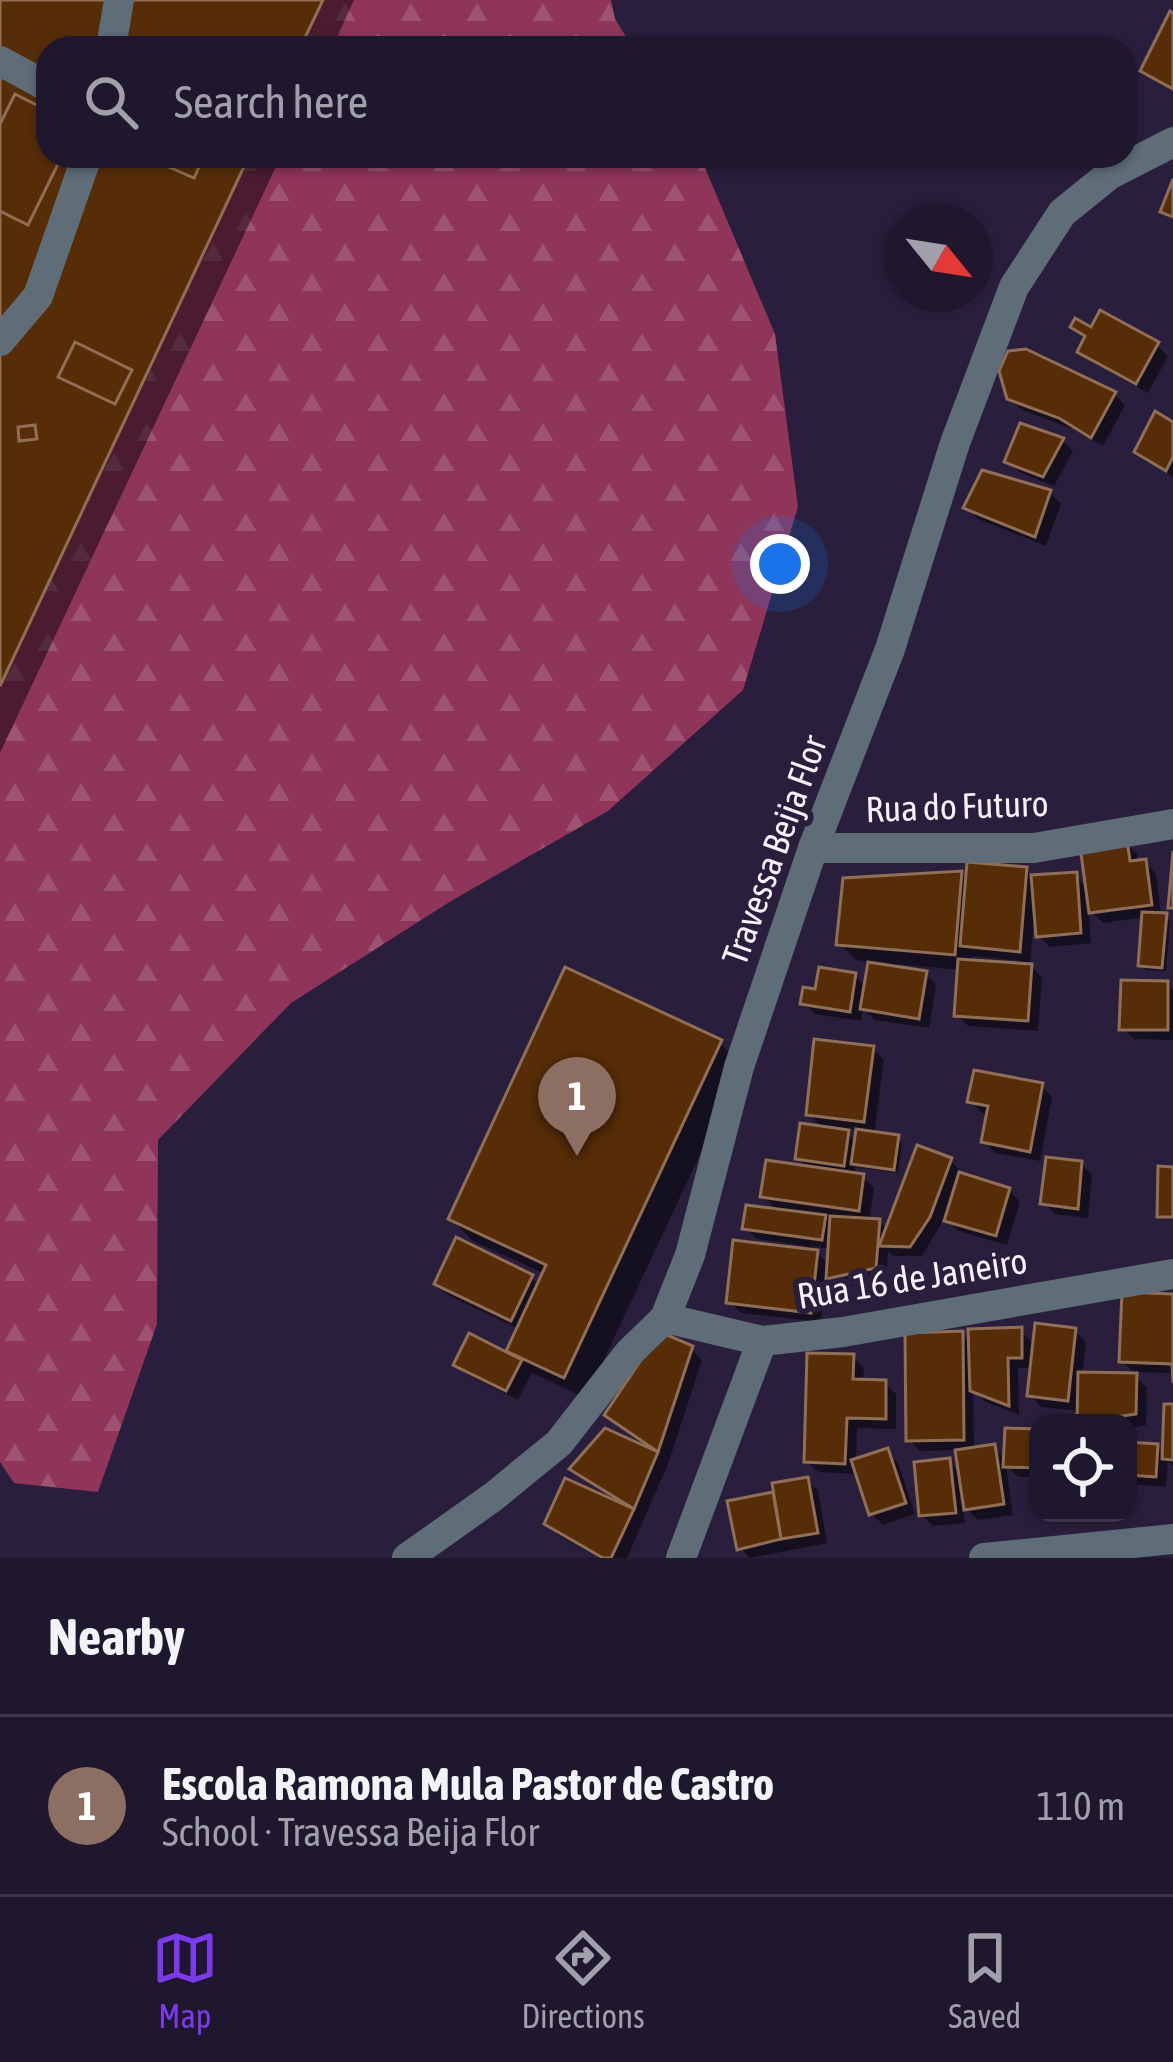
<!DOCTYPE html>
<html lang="en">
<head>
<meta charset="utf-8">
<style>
  :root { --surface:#1f172e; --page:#272036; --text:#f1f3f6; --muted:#a19faa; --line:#3c364a; --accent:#7c3aed }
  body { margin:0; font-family:"Asap Condensed",sans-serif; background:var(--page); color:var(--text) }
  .controls { position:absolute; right:36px; bottom:36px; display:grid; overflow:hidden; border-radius:24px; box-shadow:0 3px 9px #0004 }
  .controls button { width:108px; height:108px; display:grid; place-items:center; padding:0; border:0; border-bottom:3px solid var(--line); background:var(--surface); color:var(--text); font:60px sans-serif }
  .compass { position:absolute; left:885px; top:204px; width:108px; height:108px; border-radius:50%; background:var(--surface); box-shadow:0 3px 9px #0004; rotate:120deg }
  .you { position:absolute; left:780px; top:564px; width:42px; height:42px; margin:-30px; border:9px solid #fff; border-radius:50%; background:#1a73e8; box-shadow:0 0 0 18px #1a73e833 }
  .badge { display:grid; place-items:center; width:78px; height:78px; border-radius:50%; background:var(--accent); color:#fff; font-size:39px; font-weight:700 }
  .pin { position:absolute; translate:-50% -99px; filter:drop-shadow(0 3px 6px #0008) }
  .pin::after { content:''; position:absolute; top:63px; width:42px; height:36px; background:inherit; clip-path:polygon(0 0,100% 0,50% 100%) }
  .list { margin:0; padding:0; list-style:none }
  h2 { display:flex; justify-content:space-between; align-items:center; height:156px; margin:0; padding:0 48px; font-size:51px }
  h2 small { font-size:39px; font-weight:400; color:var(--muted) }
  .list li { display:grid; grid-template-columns:78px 1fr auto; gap:36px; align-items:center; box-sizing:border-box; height:180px; padding:0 48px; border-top:3px solid var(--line) }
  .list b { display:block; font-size:45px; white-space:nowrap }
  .list p { margin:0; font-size:39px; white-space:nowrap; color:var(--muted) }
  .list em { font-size:39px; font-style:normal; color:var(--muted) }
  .icon { flex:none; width:66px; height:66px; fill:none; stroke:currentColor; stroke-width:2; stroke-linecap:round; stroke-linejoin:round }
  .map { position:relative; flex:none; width:1173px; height:1558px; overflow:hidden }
  .search { position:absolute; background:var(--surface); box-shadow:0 3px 9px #0004; left:36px; right:36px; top:36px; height:132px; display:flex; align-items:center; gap:30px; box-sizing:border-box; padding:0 42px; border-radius:36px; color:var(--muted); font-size:45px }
  .sheet { height:336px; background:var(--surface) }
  nav { display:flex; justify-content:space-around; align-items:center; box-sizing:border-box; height:168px; border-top:3px solid var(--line); background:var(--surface); font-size:33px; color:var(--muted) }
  nav a { display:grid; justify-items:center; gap:6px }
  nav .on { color:var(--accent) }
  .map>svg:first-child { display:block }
  .forest { fill:url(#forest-firs) }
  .shadow { fill:#0007; fill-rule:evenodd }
  .building { fill:#562d07; stroke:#906f56; stroke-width:3 }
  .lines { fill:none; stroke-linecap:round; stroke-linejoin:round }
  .minor { stroke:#5e6d78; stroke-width:30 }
  .labels { text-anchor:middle; stroke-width:12; stroke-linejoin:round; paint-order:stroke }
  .street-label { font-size:36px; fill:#f5f2fe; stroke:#291f3d }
</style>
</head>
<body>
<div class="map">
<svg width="1173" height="1558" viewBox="0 0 1173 1558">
  <defs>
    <pattern id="forest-firs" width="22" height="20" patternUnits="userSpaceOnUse" patternTransform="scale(3)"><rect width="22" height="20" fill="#8e3559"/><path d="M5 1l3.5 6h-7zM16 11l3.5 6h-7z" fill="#9e5372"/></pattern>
  </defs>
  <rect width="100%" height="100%" fill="#291f3d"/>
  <g class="forest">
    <polygon points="323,0 611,0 615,19 633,48 300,48"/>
    <polygon points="249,156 700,156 775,334 798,507 743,690 608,811 451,901 291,1003 158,1140 157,1324 98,1492 14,1483 0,1462 0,686"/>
  </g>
  <g class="shadow">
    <polygon points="0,0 354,0 332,48 48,48 48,156 281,156 0,753"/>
    <polygon points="1074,327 1157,345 1168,356 1148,393 1092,362 1081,351 1085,338"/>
    <polygon points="1114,394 1125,405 1103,446 1073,429 1022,410 1010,398"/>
    <polygon points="1173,425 1173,477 1138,451"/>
    <polygon points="1062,441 1073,451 1054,486 1019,472 1008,461"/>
    <polygon points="1050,493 1061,504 1046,546 978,519 967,508"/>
    <path d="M1126,843L1137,854L1138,863L1145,862L1156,874L1161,916L1170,921L1166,971L1146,970L1141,965L1145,917L1103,923L1088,908L1091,943L1050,947L1039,936L1037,918H1034L1030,965L1042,978L1038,1031L968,1026L957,1015L960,970L897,964V969L925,973L936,985L929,1028L875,1020L863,1008L861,1021L815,1014L803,1003L855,976L867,988L871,962L856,960L839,943L960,874L969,882L1026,870L1034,878L1075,876L1089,889ZM972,956L1022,961V966L972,963Z"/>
    <polygon points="1167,984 1173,990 1173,1040 1134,1039 1122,1028"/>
    <polygon points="720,1043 742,1065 586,1398 532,1373 518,1400 468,1375 457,1364 519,1360 509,1351 519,1329 448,1295 437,1284 531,1278 539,1286 545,1274 473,1241 451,1219"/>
    <path d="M872,1048L884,1060L874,1135L897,1138L902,1143L898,1173L855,1167L854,1176L863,1177L874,1188L869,1222H879L888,1232L950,1160L962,1172L960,1175L1009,1190L1020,1202L1007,1245L958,1231L945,1217L922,1256H893L888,1251L886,1279L840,1289L826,1275L821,1322L741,1313L730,1302L805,1251L806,1246L757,1239L746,1228L780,1212L763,1196L809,1169L798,1158L824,1129L809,1114ZM842,1128L859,1130L857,1143ZM810,1246L831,1249L830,1266Z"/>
    <polygon points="1041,1085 1052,1097 1040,1161 995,1153 984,1141 989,1114 982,1113 970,1101"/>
    <polygon points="1081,1164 1092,1175 1088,1218 1055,1214 1044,1203"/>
    <polygon points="1173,1297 1173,1373 1133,1372 1122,1361"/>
    <polygon points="1020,1330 1036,1346 1075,1331 1086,1342 1082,1375 1135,1376 1147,1388 1146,1425 1128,1429 1128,1423 1080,1423 1080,1411 1041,1407 1030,1395 1033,1368 1018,1368 1019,1415 984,1401 973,1390 974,1450 993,1447 1007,1461 1038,1432 1038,1477 1018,1477 1006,1465 1013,1515 978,1520 963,1505 965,1523 933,1526 922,1515 949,1462 962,1475 958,1450 920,1451 909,1440 962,1334 972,1344"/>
    <polygon points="691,1349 702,1360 668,1464 627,1558 599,1558 558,1535 547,1524 615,1500 573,1469 651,1449 608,1415"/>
    <polygon points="853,1357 864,1368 863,1382 885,1383 896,1394 896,1429 857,1428 856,1462 887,1452 898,1463 915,1514 883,1525 872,1514 858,1474 818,1472 807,1461"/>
    <polygon points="1173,1407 1173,1466 1168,1461 1166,1487 1128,1484 1128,1445 1157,1447 1165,1455"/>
    <polygon points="807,1480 818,1491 827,1543 750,1558 740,1548 730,1504 776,1494"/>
  </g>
  <g class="building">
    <polygon points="0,0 323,0 300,48 48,48 48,156 249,156 0,686"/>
    <polygon points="1170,11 1173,13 1173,89 1140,71"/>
    <polygon points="15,94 48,111 48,156 62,156 28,225 0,211 0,124"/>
    <polygon points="144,156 204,156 194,178"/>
    <polygon points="1173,179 1173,217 1160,212"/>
    <polygon points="1100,310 1159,342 1136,384 1077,352 1085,336 1070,327 1075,318 1091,327"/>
    <polygon points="75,342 132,370 115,404 58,377"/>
    <polygon points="1026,349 1116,392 1091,438 1059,418 1007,399 999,371 1008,351"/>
    <polygon points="1155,411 1173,422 1173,457 1166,471 1134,452"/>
    <polygon points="1020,423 1064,438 1043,477 1004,462"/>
    <polygon points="35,425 37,439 19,441 18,427"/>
    <polygon points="982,470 1051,490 1035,537 963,508"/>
    <polygon points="1127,840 1130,861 1146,859 1152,905 1089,913 1080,846"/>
    <polygon points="1173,851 1173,908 1168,908"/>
    <polygon points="967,862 1027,867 1020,952 960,946"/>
    <polygon points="962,871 955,955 836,945 843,878"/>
    <polygon points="1077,872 1081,933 1036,937 1031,875"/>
    <polygon points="1142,912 1167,913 1162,968 1138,966"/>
    <polygon points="958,959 1032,964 1028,1021 954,1016"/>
    <polygon points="868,962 927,971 919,1019 860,1009"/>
    <polygon points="565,967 722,1040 564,1378 506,1351 546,1265 448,1219"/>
    <polygon points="819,967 856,973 850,1012 800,1004 803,987 815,989"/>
    <polygon points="1121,980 1168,981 1168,1030 1119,1030"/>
    <polygon points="814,1039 874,1046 864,1122 806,1115"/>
    <polygon points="974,1070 1043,1083 1030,1152 981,1142 988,1106 967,1102"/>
    <polygon points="800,1123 849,1130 844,1166 795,1159"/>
    <polygon points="856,1129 899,1135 894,1170 851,1164"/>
    <polygon points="917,1145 952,1158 930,1217 910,1247 879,1246"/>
    <polygon points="1046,1157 1082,1161 1078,1209 1040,1204"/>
    <polygon points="766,1160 864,1174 859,1211 760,1197"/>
    <polygon points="1158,1166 1173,1167 1173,1217 1157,1217"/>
    <polygon points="959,1172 1010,1188 996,1236 944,1221"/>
    <polygon points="746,1205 826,1215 822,1240 742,1229"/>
    <polygon points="830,1216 880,1219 876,1268 826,1279"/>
    <polygon points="456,1237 533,1275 511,1321 434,1284"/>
    <polygon points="733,1240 818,1250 811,1313 726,1303"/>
    <polygon points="1122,1292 1173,1294 1173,1383 1172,1364 1119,1362"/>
    <polygon points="1035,1323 1076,1328 1068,1401 1027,1396"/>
    <polygon points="1022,1327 1022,1358 1008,1358 1009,1406 970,1391 968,1329"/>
    <polygon points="963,1331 964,1440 906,1441 905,1333"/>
    <polygon points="660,1332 693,1346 658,1452 604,1415"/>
    <polygon points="469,1333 522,1360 506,1391 453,1365"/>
    <polygon points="807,1353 854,1354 853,1379 886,1380 886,1419 847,1418 845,1464 804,1462"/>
    <polygon points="1078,1372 1137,1373 1136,1414 1077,1423"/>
    <polygon points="1164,1404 1173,1404 1173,1460 1162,1459"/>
    <polygon points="605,1428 658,1452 634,1509 569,1469"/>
    <polygon points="1005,1428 1038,1429 1038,1468 1003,1467"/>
    <polygon points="1128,1442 1158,1444 1156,1477 1128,1475"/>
    <polygon points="995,1444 1004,1504 964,1510 955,1450"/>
    <polygon points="888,1448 906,1503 869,1515 851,1460"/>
    <polygon points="950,1458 956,1513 919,1516 914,1462"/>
    <polygon points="808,1477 818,1533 781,1539 772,1483"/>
    <polygon points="565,1478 634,1509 611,1558 603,1558 544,1524"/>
    <polygon points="773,1492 781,1539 737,1550 727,1501"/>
  </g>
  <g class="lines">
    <g class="minor">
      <polyline points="111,48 119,0"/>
      <polyline points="0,61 48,87"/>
      <polyline points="0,341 38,296 87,156"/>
      <polyline points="813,848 1034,848 1173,824"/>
      <polyline points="665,1318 762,1341 843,1332 1173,1274"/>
      <polyline points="407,1558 493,1497 559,1443 629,1353 665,1318 690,1255 739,1067 813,848 890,649 955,443 1014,287 1062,213 1109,175 1173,142"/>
      <polyline points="681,1558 762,1341"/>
      <polyline points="984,1558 1173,1539"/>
    </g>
  </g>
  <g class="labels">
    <g class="street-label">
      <text transform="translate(957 806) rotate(-2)" y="13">Rua do Futuro</text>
      <text transform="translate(774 850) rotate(-70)" y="13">Travessa Beija Flor</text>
      <text transform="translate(912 1278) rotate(-9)" y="13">Rua 16 de Janeiro</text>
    </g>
  </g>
</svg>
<div class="controls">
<button><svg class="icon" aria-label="locate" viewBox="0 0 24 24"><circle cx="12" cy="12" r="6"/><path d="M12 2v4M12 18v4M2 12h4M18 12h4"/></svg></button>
</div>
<svg class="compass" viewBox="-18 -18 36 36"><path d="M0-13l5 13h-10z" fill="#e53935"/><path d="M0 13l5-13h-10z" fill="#a19faa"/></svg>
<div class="you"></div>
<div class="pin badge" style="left:577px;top:1156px;background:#8d6e63">1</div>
<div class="search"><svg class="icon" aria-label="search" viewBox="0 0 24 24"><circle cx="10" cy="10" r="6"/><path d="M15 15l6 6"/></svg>Search here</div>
</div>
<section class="sheet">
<h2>Nearby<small></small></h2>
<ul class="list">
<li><span class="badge" style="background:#8d6e63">1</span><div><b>Escola Ramona Mula Pastor de Castro</b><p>School · Travessa Beija Flor</p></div><em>110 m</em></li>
</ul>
</section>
<nav>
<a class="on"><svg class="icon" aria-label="map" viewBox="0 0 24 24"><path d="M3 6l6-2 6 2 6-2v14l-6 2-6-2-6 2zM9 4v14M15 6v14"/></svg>Map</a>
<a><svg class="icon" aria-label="directions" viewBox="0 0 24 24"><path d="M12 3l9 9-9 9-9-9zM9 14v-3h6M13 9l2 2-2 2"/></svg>Directions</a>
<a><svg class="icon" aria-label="saved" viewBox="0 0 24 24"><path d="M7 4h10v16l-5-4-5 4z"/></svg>Saved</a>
</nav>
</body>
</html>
